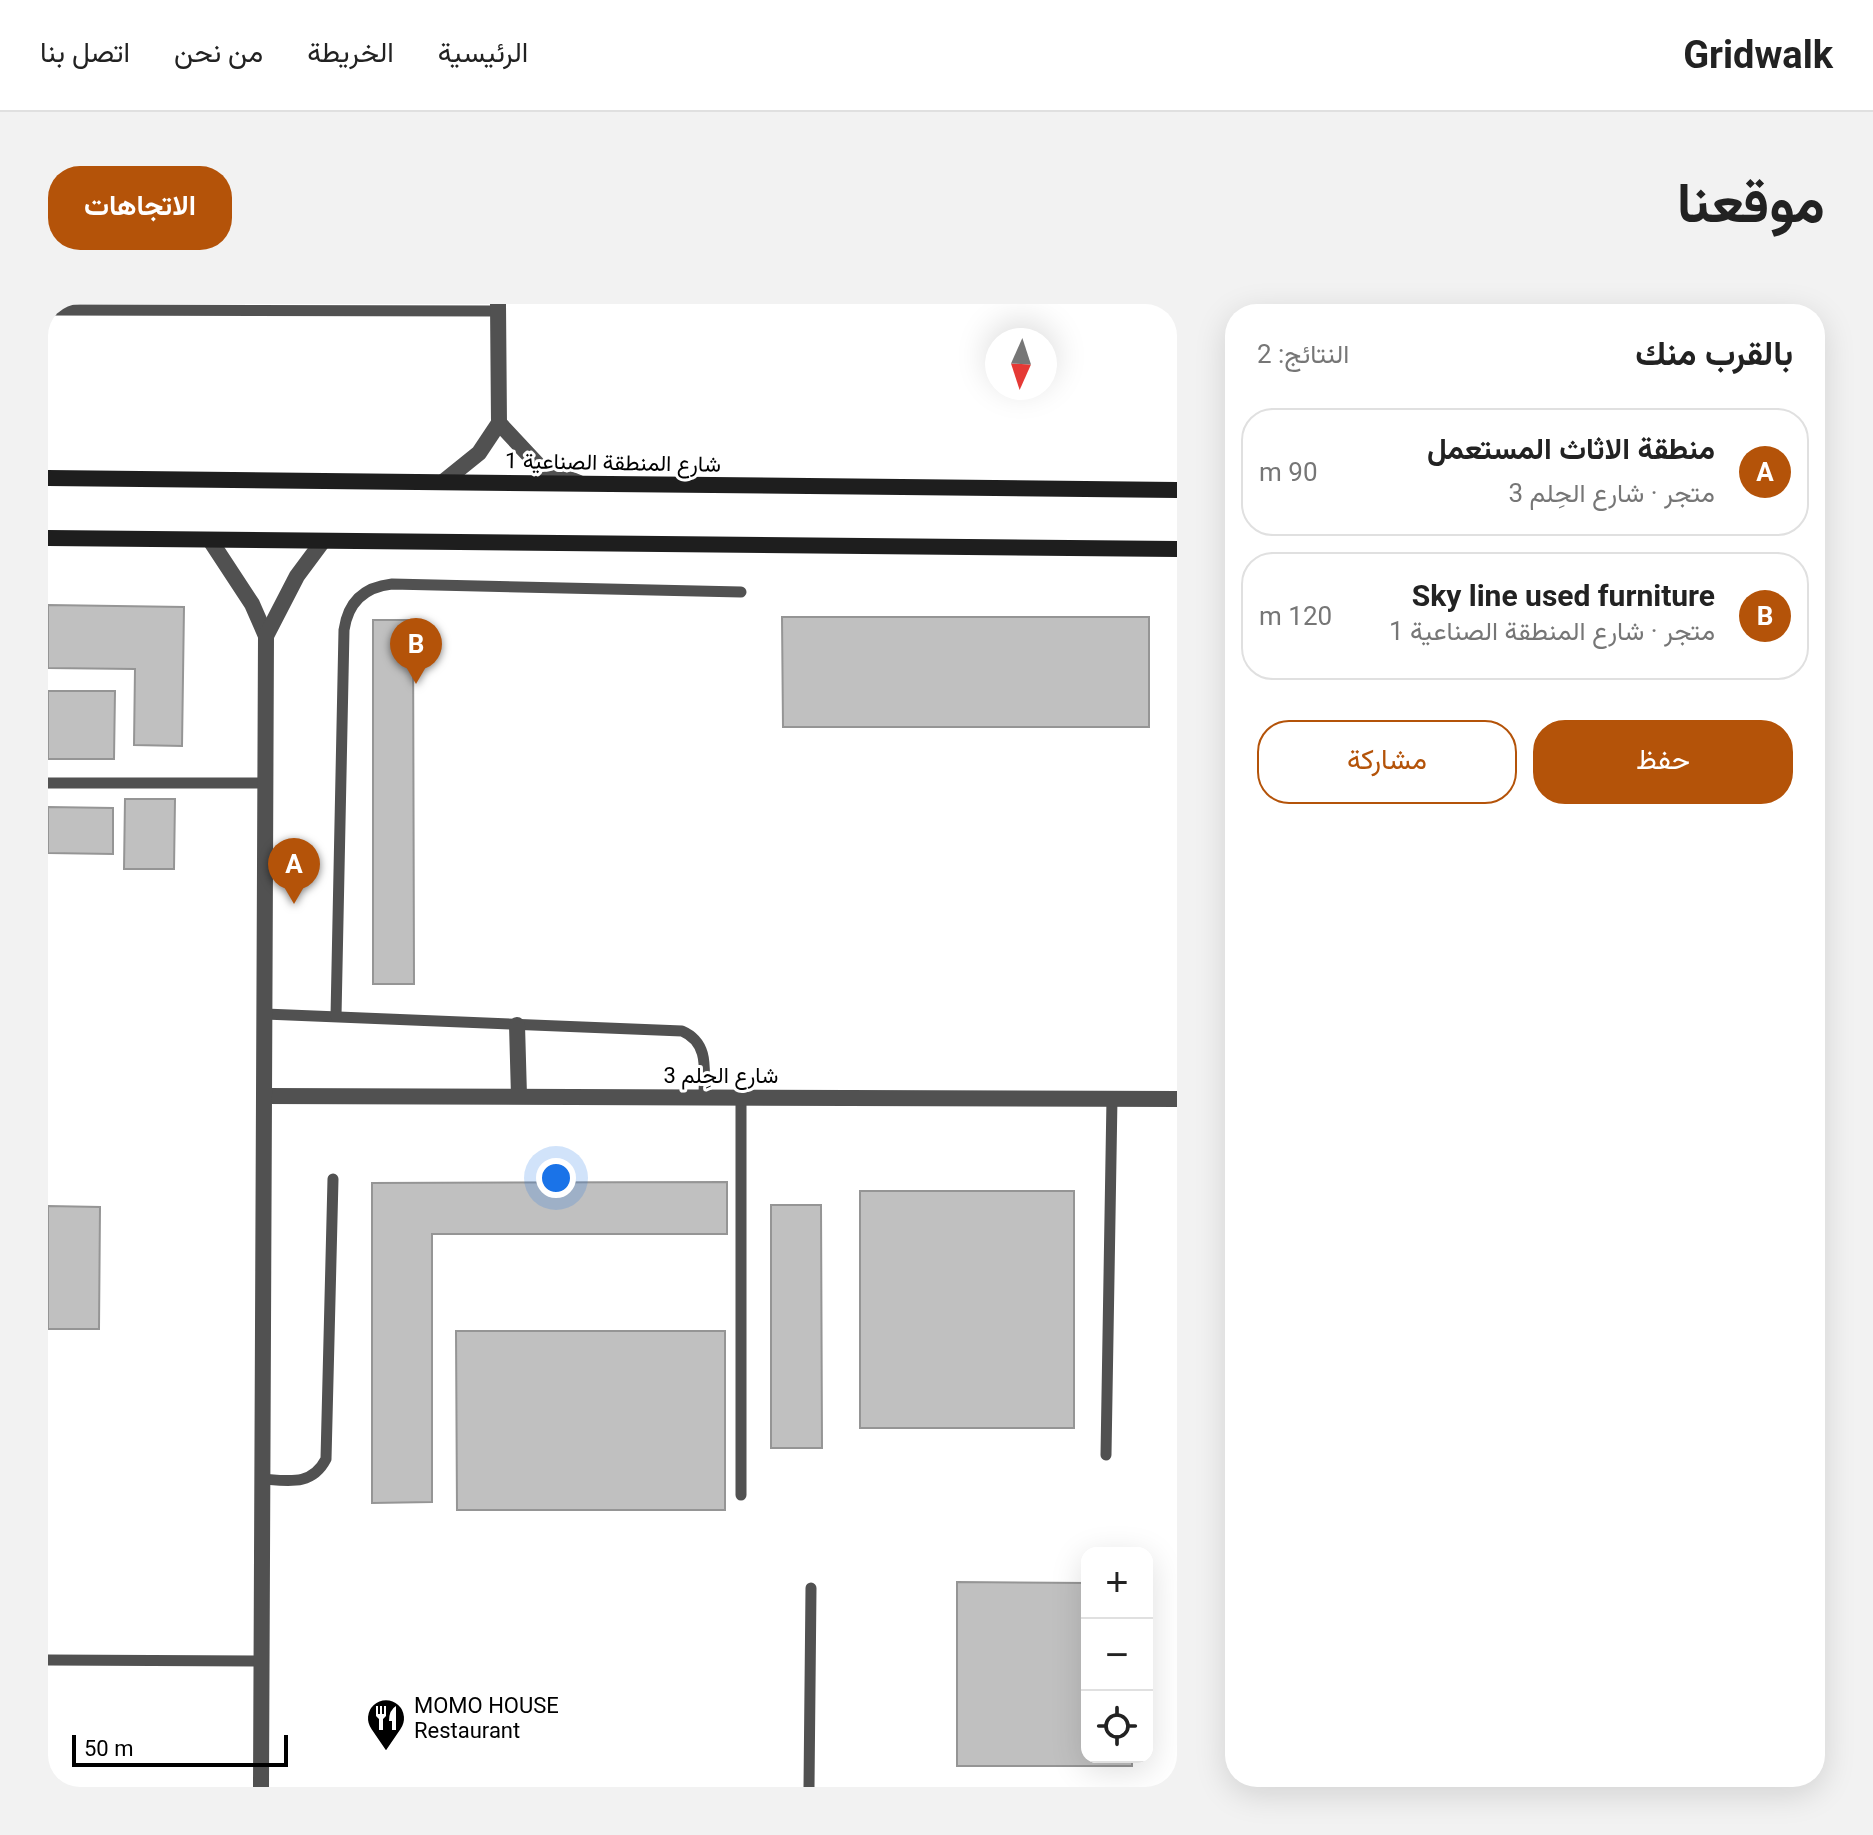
<!DOCTYPE html>
<html lang="ar">
<head>
<meta charset="utf-8">
<style>
  :root { --surface:#fff; --page:#f2f2f2; --text:#222; --muted:#767676; --line:#e0e0e0; --accent:#b45309 }
  body { margin:0; font-family:Roboto,Vazirmatn,sans-serif; background:var(--page); color:var(--text); direction:rtl }
  .controls { position:absolute; right:24px; bottom:24px; display:grid; overflow:hidden; border-radius:16px; box-shadow:0 8px 32px #0002 }
  .controls button { width:72px; height:72px; display:grid; place-items:center; padding:0; border:0; border-bottom:2px solid var(--line); background:var(--surface); color:var(--text); font:40px sans-serif }
  .compass { position:absolute; left:937px; top:24px; width:72px; height:72px; border-radius:50%; background:var(--surface); box-shadow:0 8px 32px #0002; rotate:183deg }
  .scale { position:absolute; left:24px; bottom:20px; width:216px; box-sizing:border-box; padding-left:8px; border:4px solid #000; border-top:0; font-size:22px; line-height:28px; white-space:nowrap; color:#000; -webkit-text-stroke:6px #fff; paint-order:stroke }
  .you { position:absolute; left:508px; top:874px; width:28px; height:28px; margin:-20px; border:6px solid #fff; border-radius:50%; background:#1a73e8; box-shadow:0 0 0 12px #1a73e833 }
  .badge { display:grid; place-items:center; width:52px; height:52px; border-radius:50%; background:var(--accent); color:#fff; font-size:26px; font-weight:700 }
  .pin { position:absolute; translate:-50% -66px; filter:drop-shadow(0 2px 4px #0008) }
  .pin::after { content:''; position:absolute; top:42px; width:28px; height:24px; background:inherit; clip-path:polygon(0 0,100% 0,50% 100%) }
  .list { margin:0; padding:0; list-style:none }
  h2 { display:flex; justify-content:space-between; align-items:center; height:104px; margin:0; padding:0 32px; font-size:34px }
  h2 small { font-size:26px; font-weight:400; color:var(--muted) }
  .list li { display:grid; grid-template-columns:52px 1fr auto; gap:24px; align-items:center; box-sizing:border-box; height:128px; margin:0 16px 16px; padding:0 16px; border:2px solid var(--line); border-radius:32px }
  .list b { display:block; font-size:30px; white-space:nowrap }
  .list p { margin:0; font-size:26px; white-space:nowrap; color:var(--muted) }
  .list em { font-size:26px; font-style:normal; color:var(--muted) }
  .actions { display:flex; gap:16px; padding:24px 32px }
  .actions a { flex:1; padding:18px 0; border:2px solid var(--accent); border-radius:32px; text-align:center; font-size:28px; color:var(--accent) }
  .actions .main { background:var(--accent); color:#fff }
  .icon { flex:none; width:44px; height:44px; fill:none; stroke:currentColor; stroke-width:2; stroke-linecap:round; stroke-linejoin:round }
  .map { position:relative; flex:none; width:1129px; height:1483px; overflow:hidden; direction:ltr; border-radius:32px }
  header { display:flex; align-items:center; gap:48px; box-sizing:border-box; height:112px; padding:0 40px; background:var(--surface); border-bottom:2px solid var(--line) }
  header strong { font-size:38px }
  nav { display:flex; gap:44px; margin-inline-start:auto; font-size:28px }
  .intro { display:flex; align-items:center; justify-content:space-between; box-sizing:border-box; height:192px; padding:0 48px }
  h1 { margin:0; font-size:56px }
  .button { padding:20px 36px; border-radius:32px; background:var(--accent); color:#fff; font-size:28px; font-weight:700 }
  main { display:flex; gap:48px; padding:0 48px }
  aside { flex:1; background:var(--surface); border-radius:32px; box-shadow:0 8px 32px #0002 }
  .map>svg:first-child { display:block }
  .building { fill:#c0c0c0; stroke:#959595; stroke-width:2 }
  .lines { fill:none; stroke-linecap:round; stroke-linejoin:round }
  .lane { stroke:#515151; stroke-width:11 }
  .street { stroke:#515151; stroke-width:16 }
  .secondary { stroke:#1e1e1e; stroke-width:16 }
  .labels { text-anchor:middle; stroke-width:6; stroke-linejoin:round; paint-order:stroke }
  .street-label { font-size:22px; fill:#000; stroke:#fff }
  .poi-label { font-size:22px; fill:#000; stroke:#fff; text-anchor:start }
</style>
</head>
<body>
<header>
<strong>Gridwalk</strong>
<nav><a>الرئيسية</a><a>الخريطة</a><a>من نحن</a><a>اتصل بنا</a></nav>
</header>
<div class="intro"><h1>موقعنا</h1><a class="button">الاتجاهات</a></div>
<main>
<aside>
<h2>بالقرب منك<small>النتائج: 2</small></h2>
<ul class="list">
<li><span class="badge">A</span><div><b>منطقة الاثاث المستعمل</b><p>متجر · شارع الحِلم 3</p></div><em>90 m</em></li>
<li><span class="badge">B</span><div><b>Sky line used furniture</b><p>متجر · شارع المنطقة الصناعية 1</p></div><em>120 m</em></li>
</ul>
<div class="actions"><a class="main">حفظ</a><a>مشاركة</a></div>
</aside>
<div class="map">
<svg width="1129" height="1483" viewBox="0 0 1129 1483">
  <rect width="100%" height="100%" fill="#fff"/>
  <g class="building">
    <polygon points="0,301 136,303 134,442 86,441 87,365 0,364"/>
    <polygon points="734,313 1101,313 1101,423 735,423"/>
    <polygon points="325,316 365,316 366,680 325,680"/>
    <polygon points="0,387 67,387 66,455 0,455"/>
    <polygon points="77,495 127,495 126,565 76,565"/>
    <polygon points="0,503 65,504 65,550 0,549"/>
    <polygon points="679,878 679,930 384,930 384,1198 324,1199 324,879"/>
    <rect x="812" y="887" width="214" height="237"/>
    <polygon points="723,901 773,901 774,1144 723,1144"/>
    <polygon points="0,902 52,903 51,1025 0,1025"/>
    <polygon points="408,1027 677,1027 677,1206 409,1206"/>
    <polygon points="909,1278 1039,1279 1039,1453 1084,1453 1084,1462 909,1462"/>
  </g>
  <g class="lines">
    <g class="lane">
      <polyline points="0,6 450,7"/>
      <polyline points="0,479 217,479"/>
      <path d="M217,710L634,727C662,739 656,767 656,793"/>
      <path d="M288,712L296,326C300,298 316,283 344,280L693,288"/>
      <polyline points="1058,1151 1064,794"/>
      <path d="M215,1175C241,1177 264,1182 278,1155L285,875"/>
      <polyline points="693,1191 693,793"/>
      <polyline points="0,1356 213,1357"/>
      <polyline points="761,1483 763,1284"/>
    </g>
    <g class="street">
      <polyline points="451,119 492,163 531,179"/>
      <polyline points="395,178 431,149 451,119 450,0"/>
      <polyline points="162,236 204,300 218,332"/>
      <polyline points="469,721 471,792"/>
      <polyline points="216,792 1129,795"/>
      <polyline points="213,1483 218,332 249,272 275,237"/>
    </g>
    <g class="secondary">
      <polyline points="0,174 1129,186"/>
      <polyline points="0,234 1129,245"/>
    </g>
  </g>
  <defs>
    <symbol id="restaurant-pin" viewBox="-11 -11 22 30"><path d="M0 17L-7.5 6A9.5 9.5 0 1 1 7.5 6Z" fill="#000" stroke="#fff"/><path d="M-5-6h1v4h1v-4h1v4h1v-4h1v5L-1.5 .5V6h-2V.5L-5-1ZM5-6V6H3V1.5H1.5Q1.5-4 5-6Z" fill="#fff"/></symbol>
  </defs>
  <g fill-rule="evenodd">
    <use href="#restaurant-pin" x="316" y="1392" width="44" height="60"/>
  </g>
  <g class="labels">
    <g class="street-label">
      <text transform="translate(565 158) rotate(1)" y="8">شارع المنطقة الصناعية 1</text>
      <text x="673" y="779">شارع الحِلم 3</text>
    </g>
    <g class="poi-label">
      <text x="366" y="1409">MOMO HOUSE<tspan x="366" dy="25">Restaurant</tspan></text>
    </g>
  </g>
</svg>
<div class="controls">
<button>+</button>
<button>−</button>
<button><svg class="icon" aria-label="locate" viewBox="0 0 24 24"><circle cx="12" cy="12" r="6"/><path d="M12 2v4M12 18v4M2 12h4M18 12h4"/></svg></button>
</div>
<svg class="compass" viewBox="-18 -18 36 36"><path d="M0-13l5 13h-10z" fill="#e53935"/><path d="M0 13l5-13h-10z" fill="#767676"/></svg>
<div class="scale">50 m</div>
<div class="you"></div>
<div class="pin badge" style="left:246px;top:600px">A</div>
<div class="pin badge" style="left:368px;top:380px">B</div>
</div>
</main>
</body>
</html>
